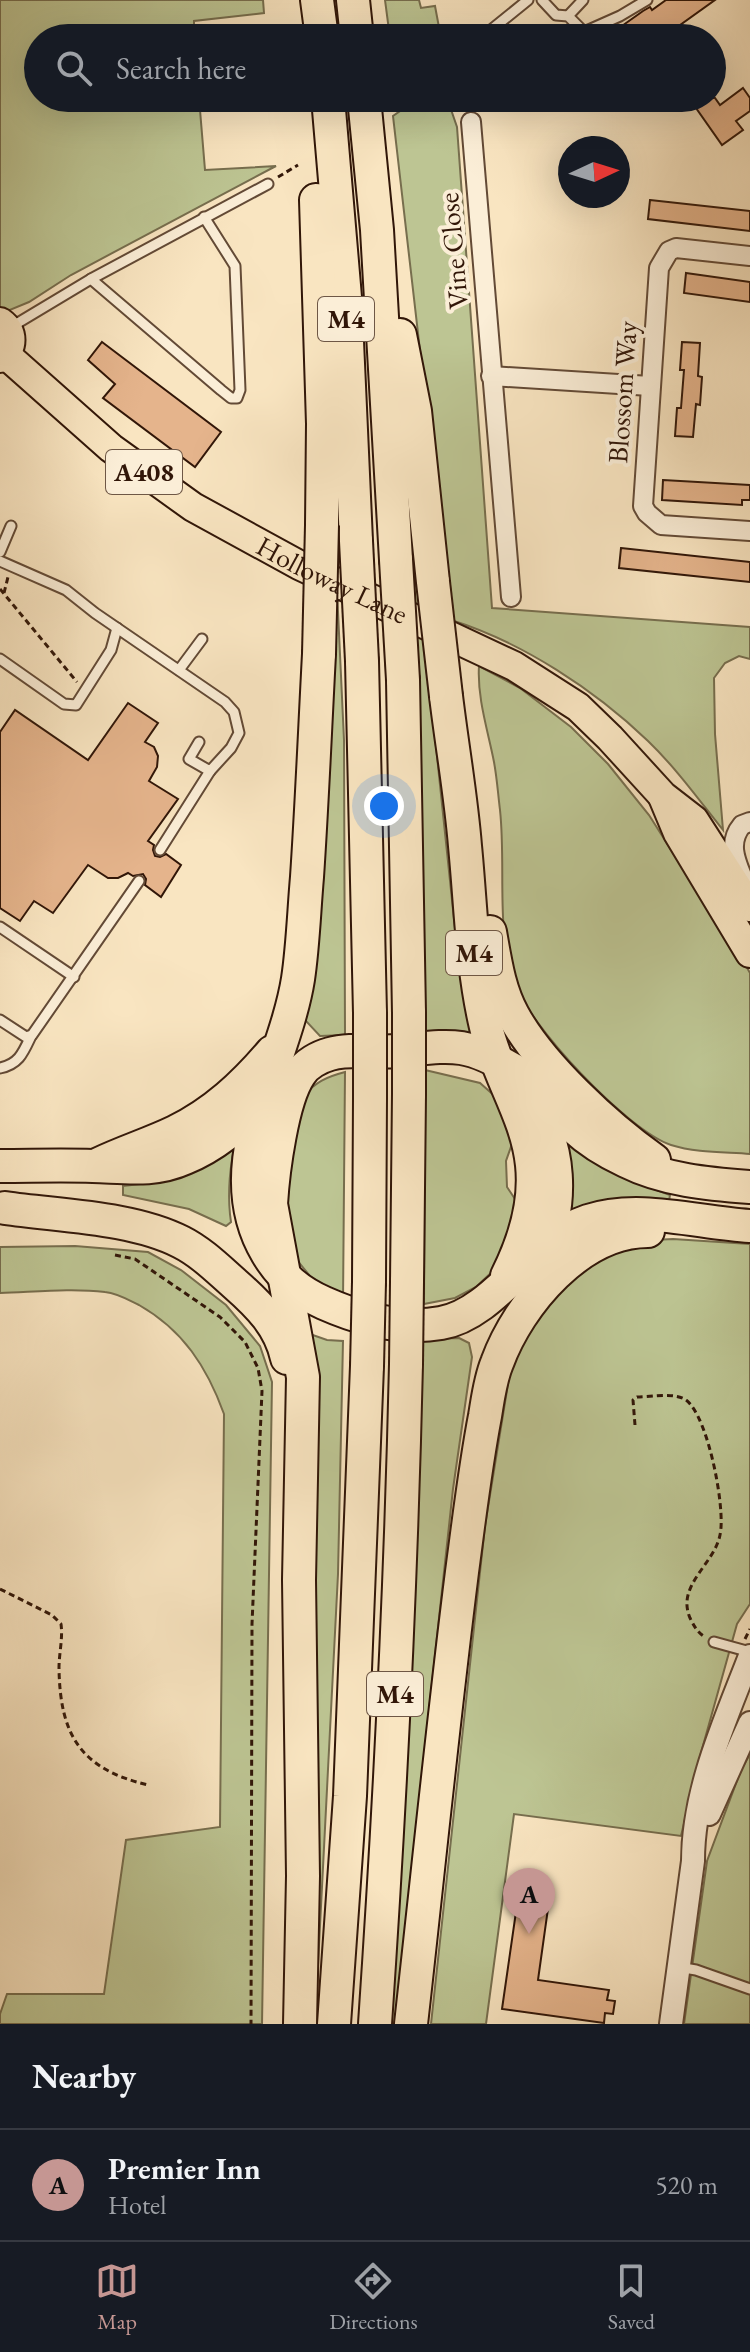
<!DOCTYPE html>
<html lang="en">
<head>
<meta charset="utf-8">
<style>
  :root { --surface:#171b24; --page:#242831; --text:#f1f3f6; --muted:#9ea1a6; --line:#363941; --accent:#c59692 }
  body { margin:0; font-family:"EB Garamond",serif; background:var(--page); color:var(--text) }
  .compass { position:absolute; left:558px; top:136px; width:72px; height:72px; border-radius:50%; background:var(--surface); box-shadow:0 8px 32px #0002; rotate:86deg }
  .you { position:absolute; left:384px; top:806px; width:28px; height:28px; margin:-20px; border:6px solid #fff; border-radius:50%; background:#1a73e8; box-shadow:0 0 0 12px #1a73e833 }
  .badge { display:grid; place-items:center; width:52px; height:52px; border-radius:50%; background:var(--accent); color:#111; font-size:26px; font-weight:700 }
  .pin { position:absolute; translate:-50% -66px; filter:drop-shadow(0 2px 4px #0008) }
  .pin::after { content:''; position:absolute; top:42px; width:28px; height:24px; background:inherit; clip-path:polygon(0 0,100% 0,50% 100%) }
  .list { margin:0; padding:0; list-style:none }
  h2 { display:flex; justify-content:space-between; align-items:center; height:104px; margin:0; padding:0 32px; font-size:34px }
  h2 small { font-size:26px; font-weight:400; color:var(--muted) }
  .list li { display:grid; grid-template-columns:52px 1fr auto; gap:24px; align-items:center; box-sizing:border-box; height:112px; padding:0 32px; border-top:2px solid var(--line) }
  .list b { display:block; font-size:30px; white-space:nowrap }
  .list p { margin:0; font-size:26px; white-space:nowrap; color:var(--muted) }
  .list em { font-size:26px; font-style:normal; color:var(--muted) }
  .icon { flex:none; width:44px; height:44px; fill:none; stroke:currentColor; stroke-width:2; stroke-linecap:round; stroke-linejoin:round }
  .map { position:relative; flex:none; width:750px; height:2024px; overflow:hidden }
  .search { position:absolute; background:var(--surface); box-shadow:0 8px 32px #0002; left:24px; right:24px; top:24px; height:88px; display:flex; align-items:center; gap:20px; box-sizing:border-box; padding:0 28px; border-radius:44px; color:var(--muted); font-size:30px }
  .sheet { height:216px; background:var(--surface) }
  nav { display:flex; justify-content:space-around; align-items:center; box-sizing:border-box; height:112px; border-top:2px solid var(--line); background:var(--surface); font-size:22px; color:var(--muted) }
  nav a { display:grid; justify-items:center; gap:4px }
  nav .on { color:var(--accent) }
  .map>svg:first-child { display:block }
  .green { fill:#bdc593; stroke:#776e4e; stroke-width:2 }
  .building { fill:#e5b48c; stroke:#311608; stroke-width:2 }
  .lines { fill:none; stroke-linecap:round; stroke-linejoin:round }
  .service-casing { stroke:#634a36; stroke-width:13 }
  .minor-casing { stroke:#634a36; stroke-width:22 }
  .tertiary-casing { stroke:#634a36; stroke-width:26 }
  .primary-casing { stroke:#311608; stroke-width:32 }
  .motorway-casing { stroke:#311608; stroke-width:36 }
  .path { stroke:#311608; stroke-width:3; stroke-dasharray:6 4; stroke-linecap:butt }
  .service { stroke:#fbeed7; stroke-width:9 }
  .minor { stroke:#fbeed7; stroke-width:18 }
  .tertiary { stroke:#fbeed7; stroke-width:22 }
  .primary { stroke:#f9e5c1; stroke-width:28 }
  .motorway { stroke:#f9e5c1; stroke-width:32 }
  .motorway-bridge-casing { stroke:#311608; stroke-width:36; stroke-linecap:butt }
  .motorway-bridge { stroke:#f9e5c1; stroke-width:32 }
  .labels { text-anchor:middle; stroke-width:8; stroke-linejoin:round; paint-order:stroke }
  .shield { fill:#fbeed7; stroke:#6e5746; stroke-width:2 }
  .shield-label { font-size:26px; font-weight:bold; fill:#311608 }
  .street-label { font-size:28px; fill:#311608; stroke:#fbeed7 }
</style>
</head>
<body>
<div class="map">
<svg width="750" height="2024" viewBox="0 0 750 2024">
  <rect width="100%" height="100%" fill="#f9e5c1"/>
  <filter id="stains"><feTurbulence type="fractalNoise" baseFrequency=".0025" numOctaves="4"/><feColorMatrix values="0 0 0 0 .2 0 0 0 0 .09 0 0 0 0 .02 0 0 0 .5 -.17"/></filter>
  <radialGradient id="worn" r=".72"><stop offset=".6" stop-color="#630" stop-opacity="0"/><stop offset="1" stop-color="#630" stop-opacity=".3"/></radialGradient>
  <g class="green">
    <polygon points="0,0 263,0 264,13 194,21 194,38 38,38 38,98 199,98 205,170 276,166 71,275 29,302 0,314"/>
    <polygon points="385,0 419,0 421,8 435,6 441,38 390,38"/>
    <path d="M419,98H447L457,127L492,608L750,627V659L739,656L725,663L714,678L715,734L723,830C699,800 676,768 648,741C595,690 522,642 451,620L393,116Z"/>
    <polygon points="411,507 459,967 474,1040 424,1031 420,737"/>
    <polygon points="334,526 344,740 345,1035 320,1036 305,1020"/>
    <path d="M479,666L520,688L571,727L608,764L649,815L685,872L721,922L750,973V1154C725,1152 696,1153 671,1145C628,1131 527,1024 513,980C496,926 506,866 500,810C498,794 497,778 494,762C488,731 477,698 479,666Z"/>
    <polygon points="425,1070 480,1083 497,1098 513,1141 506,1161 507,1187 515,1199 514,1221 494,1270 476,1287 455,1298 424,1304"/>
    <path d="M345,1072L343,1302L319,1287L296,1259L279,1205L303,1096C316,1082 326,1077 345,1072Z"/>
    <polygon points="562,1134 632,1181 670,1195 669,1201 561,1226"/>
    <path d="M234,1148C229,1174 227,1196 231,1222L226,1226L189,1209L123,1195V1186C168,1183 195,1170 234,1148Z"/>
    <polygon points="673,1239 750,1244 750,1604 737,1624 699,1760 681,1836 514,1814 486,2024 431,2024 485,1526 514,1347 584,1261 634,1241"/>
    <path d="M75,1246L148,1252L181,1270L226,1305L260,1346L272,1382L262,2024H0V2014L7,1994H104L126,1840L220,1827L224,1414C207,1367 183,1330 139,1305C129,1300 117,1293 105,1292C71,1288 34,1292 0,1293V1247Z"/>
    <polygon points="307,1333 327,1340 343,1341 338,1574 318,1965 306,1962"/>
    <polygon points="459,1338 469,1343 472,1357 453,1489 395,2024 387,2024 403,1810 423,1339"/>
    <polygon points="750,1754 750,2024 684,2024 707,1861 741,1770"/>
  </g>
  <g class="building">
    <polygon points="666,0 715,0 669,33 673,38 605,38 643,11 650,7 652,10"/>
    <polygon points="743,88 750,98 750,111 736,121 743,130 722,145 689,98 715,98 720,105"/>
    <polygon points="650,200 750,211 750,231 648,219"/>
    <polygon points="686,273 750,282 750,302 684,293"/>
    <polygon points="102,342 221,432 195,467 103,398 115,384 88,360"/>
    <polygon points="682,342 700,343 698,376 702,377 700,405 696,404 693,437 675,436 677,408 681,408 684,370 680,370"/>
    <polygon points="663,480 750,485 750,500 742,500 742,505 662,500"/>
    <polygon points="621,548 750,562 750,582 619,568"/>
    <polygon points="128,703 158,723 145,742 154,747 158,756 157,767 149,781 178,799 148,841 154,845 153,850 155,856 160,857 166,854 181,865 161,897 145,885 146,879 143,874 133,876 128,873 118,878 108,878 88,865 53,913 34,901 20,921 0,908 0,732 15,710 88,760"/>
    <polygon points="529,1876 542,1878 541,1886 551,1887 538,1980 609,1990 607,2000 615,2001 613,2014 605,2013 604,2023 502,2009 520,1884 527,1885"/>
  </g>
  <g class="lines">
    <defs>
      <g id="service">
        <polyline points="542,0 556,15 568,16 584,32 620,16 647,0"/>
        <polyline points="568,16 583,0"/>
        <polyline points="481,38 528,0"/>
        <polyline points="91,279 221,390 231,398 237,398 240,390 235,266 204,217"/>
        <polyline points="11,327 91,279 268,184"/>
        <polyline points="0,552 11,526"/>
        <polyline points="0,561 66,590 95,613 225,702 234,712 239,733 231,748 210,771 189,759 199,742"/>
        <polyline points="0,659 64,704 76,705 111,650 117,628"/>
        <polyline points="179,670 202,639"/>
        <polyline points="160,850 210,771"/>
        <polyline points="0,927 74,977"/>
        <polyline points="0,1020 26,1037 32,1035 139,881"/>
        <path d="M0,1068C19,1064 23,1053 31,1036"/>
        <polyline points="714,1642 750,1652"/>
        <polyline points="678,1967 696,1970 750,1989"/>
      </g>
      <g id="minor">
        <polyline points="471,122 511,597"/>
        <polyline points="750,256 676,248 669,251 659,268 643,506 647,513 661,525 750,531"/>
        <polyline points="491,376 650,386"/>
        <path d="M744,881C736,861 727,843 742,825L750,822"/>
      </g>
      <g id="tertiary">
        <polyline points="709,1814 750,1723"/>
        <path d="M671,2024L693,1861C693,1790 725,1721 750,1656"/>
      </g>
      <g id="primary">
        <path d="M0,322C14,332 14,348 0,358"/>
        <path id="s1" d="M5,354L111,448L193,507L299,565L514,666L578,707L610,738L663,796L694,820L750,907"/>
        <polyline points="663,797 678,833 750,953"/>
      </g>
      <g id="motorway">
        <polyline points="317,0 322,38"/>
        <polyline points="353,0 357,38"/>
        <polyline points="328,98 345,297 356,541"/>
        <polyline points="364,98 377,230 396,560"/>
        <polyline points="316,200 323,424 322,525"/>
        <polyline points="400,335 415,411 433,582"/>
        <path d="M319,654C315,729 312,803 307,877C304,911 303,946 298,979C284,1067 215,1166 267,1253C281,1277 299,1292 324,1303C360,1319 402,1330 441,1323C495,1314 534,1239 588,1221C639,1204 698,1223 750,1226"/>
        <polyline points="362,661 370,1013"/>
        <polyline points="403,680 409,1013"/>
        <path d="M446,696C452,746 461,796 465,846C471,907 472,968 486,1027C497,1075 527,1116 532,1165C536,1203 524,1242 507,1276"/>
        <path d="M490,932C495,960 499,990 513,1015C540,1065 607,1127 654,1160"/>
        <path d="M527,1102C563,1141 563,1207 541,1254"/>
        <path d="M99,1164C124,1152 150,1144 175,1132C214,1113 244,1085 272,1052"/>
        <path d="M0,1166C31,1166 62,1165 93,1166C126,1167 154,1172 185,1158C217,1145 240,1123 265,1100"/>
        <path d="M5,1208C60,1216 132,1217 181,1242C201,1252 218,1269 235,1284C259,1305 280,1326 287,1358"/>
        <polyline points="369,1282 370,1098"/>
        <polyline points="407,1282 409,1094"/>
        <path d="M300,2024L303,1876L299,1580L303,1377L271,1204C273,1172 282,1100 300,1074C306,1064 319,1057 330,1054C351,1048 374,1053 397,1051C449,1046 464,1040 513,1070C537,1085 555,1108 575,1128C590,1142 607,1152 626,1161C664,1180 708,1184 750,1187"/>
        <polyline points="334,2024 350,1796 367,1366"/>
        <path d="M375,2024C390,1804 401,1584 406,1364"/>
        <path d="M411,2024C428,1873 443,1722 462,1572C469,1520 475,1468 485,1416C488,1398 490,1380 497,1363C519,1303 580,1231 648,1231"/>
      </g>
    </defs>
    <use href="#service" class="service-casing"/>
    <use href="#minor" class="minor-casing"/>
    <use href="#tertiary" class="tertiary-casing"/>
    <use href="#primary" class="primary-casing"/>
    <use href="#motorway" class="motorway-casing"/>
    <g class="path">
      <polyline points="459,98 464,108"/>
      <polyline points="397,99 398,98"/>
      <polyline points="278,177 298,165"/>
      <polyline points="0,589 77,682"/>
      <polyline points="4,593 8,577"/>
      <polyline points="115,1255 135,1259 220,1317 245,1342 258,1368 262,1391 252,1624 251,2024"/>
      <path d="M635,1425L633,1400L637,1397C651,1397 674,1392 686,1400C708,1416 726,1509 720,1535C714,1565 676,1585 690,1618C694,1626 697,1632 705,1637"/>
      <path d="M0,1589L52,1615L61,1624C63,1639 59,1653 59,1668C60,1736 81,1769 148,1785"/>
      <polyline points="745,1639 750,1629"/>
    </g>
    <use href="#service" class="service"/>
    <use href="#minor" class="minor"/>
    <use href="#tertiary" class="tertiary"/>
    <use href="#primary" class="primary"/>
    <use href="#motorway" class="motorway"/>
    <defs>
      <g id="motorway-bridge">
        <polyline points="356,541 362,661"/>
        <polyline points="396,560 403,680"/>
        <polyline points="433,582 446,696"/>
        <polyline points="319,654 322,525"/>
        <polyline points="370,1013 370,1098"/>
        <polyline points="409,1094 409,1013"/>
        <polyline points="406,1364 407,1282"/>
        <polyline points="367,1366 369,1282"/>
      </g>
    </defs>
    <use href="#motorway-bridge" class="motorway-bridge-casing"/>
    <use href="#motorway-bridge" class="motorway-bridge"/>
  </g>
  <g class="labels">
    <g class="shield">
      <rect x="318" y="297" width="56" height="44" rx="6"/>
      <rect x="106" y="450" width="76" height="44" rx="6"/>
      <rect x="446" y="931" width="56" height="44" rx="6"/>
      <rect x="367" y="1672" width="56" height="44" rx="6"/>
    </g>
    <g class="shield-label">
      <text x="346" y="328">M4</text>
      <text x="144" y="481">A408</text>
      <text x="474" y="962">M4</text>
      <text x="395" y="1703">M4</text>
    </g>
    <g class="street-label">
      <text transform="translate(453 251) rotate(-95)" y="10">Vine Close</text>
      <text transform="translate(622 392) rotate(-86)" y="10">Blossom Way</text>
      <text dy="10" stroke="none"><textPath href="#s1" startOffset="400">Holloway Lane</textPath></text>
    </g>
  </g>
  <rect width="100%" height="100%" filter="url(#stains)"/>
  <rect width="100%" height="100%" fill="url(#worn)"/>
</svg>
<svg class="compass" viewBox="-18 -18 36 36"><path d="M0-13l5 13h-10z" fill="#e53935"/><path d="M0 13l5-13h-10z" fill="#9ea1a6"/></svg>
<div class="you"></div>
<div class="pin badge" style="left:529px;top:1934px">A</div>
<div class="search"><svg class="icon" aria-label="search" viewBox="0 0 24 24"><circle cx="10" cy="10" r="6"/><path d="M15 15l6 6"/></svg>Search here</div>
</div>
<section class="sheet">
<h2>Nearby<small></small></h2>
<ul class="list">
<li><span class="badge">A</span><div><b>Premier Inn</b><p>Hotel</p></div><em>520 m</em></li>
</ul>
</section>
<nav>
<a class="on"><svg class="icon" aria-label="map" viewBox="0 0 24 24"><path d="M3 6l6-2 6 2 6-2v14l-6 2-6-2-6 2zM9 4v14M15 6v14"/></svg>Map</a>
<a><svg class="icon" aria-label="directions" viewBox="0 0 24 24"><path d="M12 3l9 9-9 9-9-9zM9 14v-3h6M13 9l2 2-2 2"/></svg>Directions</a>
<a><svg class="icon" aria-label="saved" viewBox="0 0 24 24"><path d="M7 4h10v16l-5-4-5 4z"/></svg>Saved</a>
</nav>
</body>
</html>
